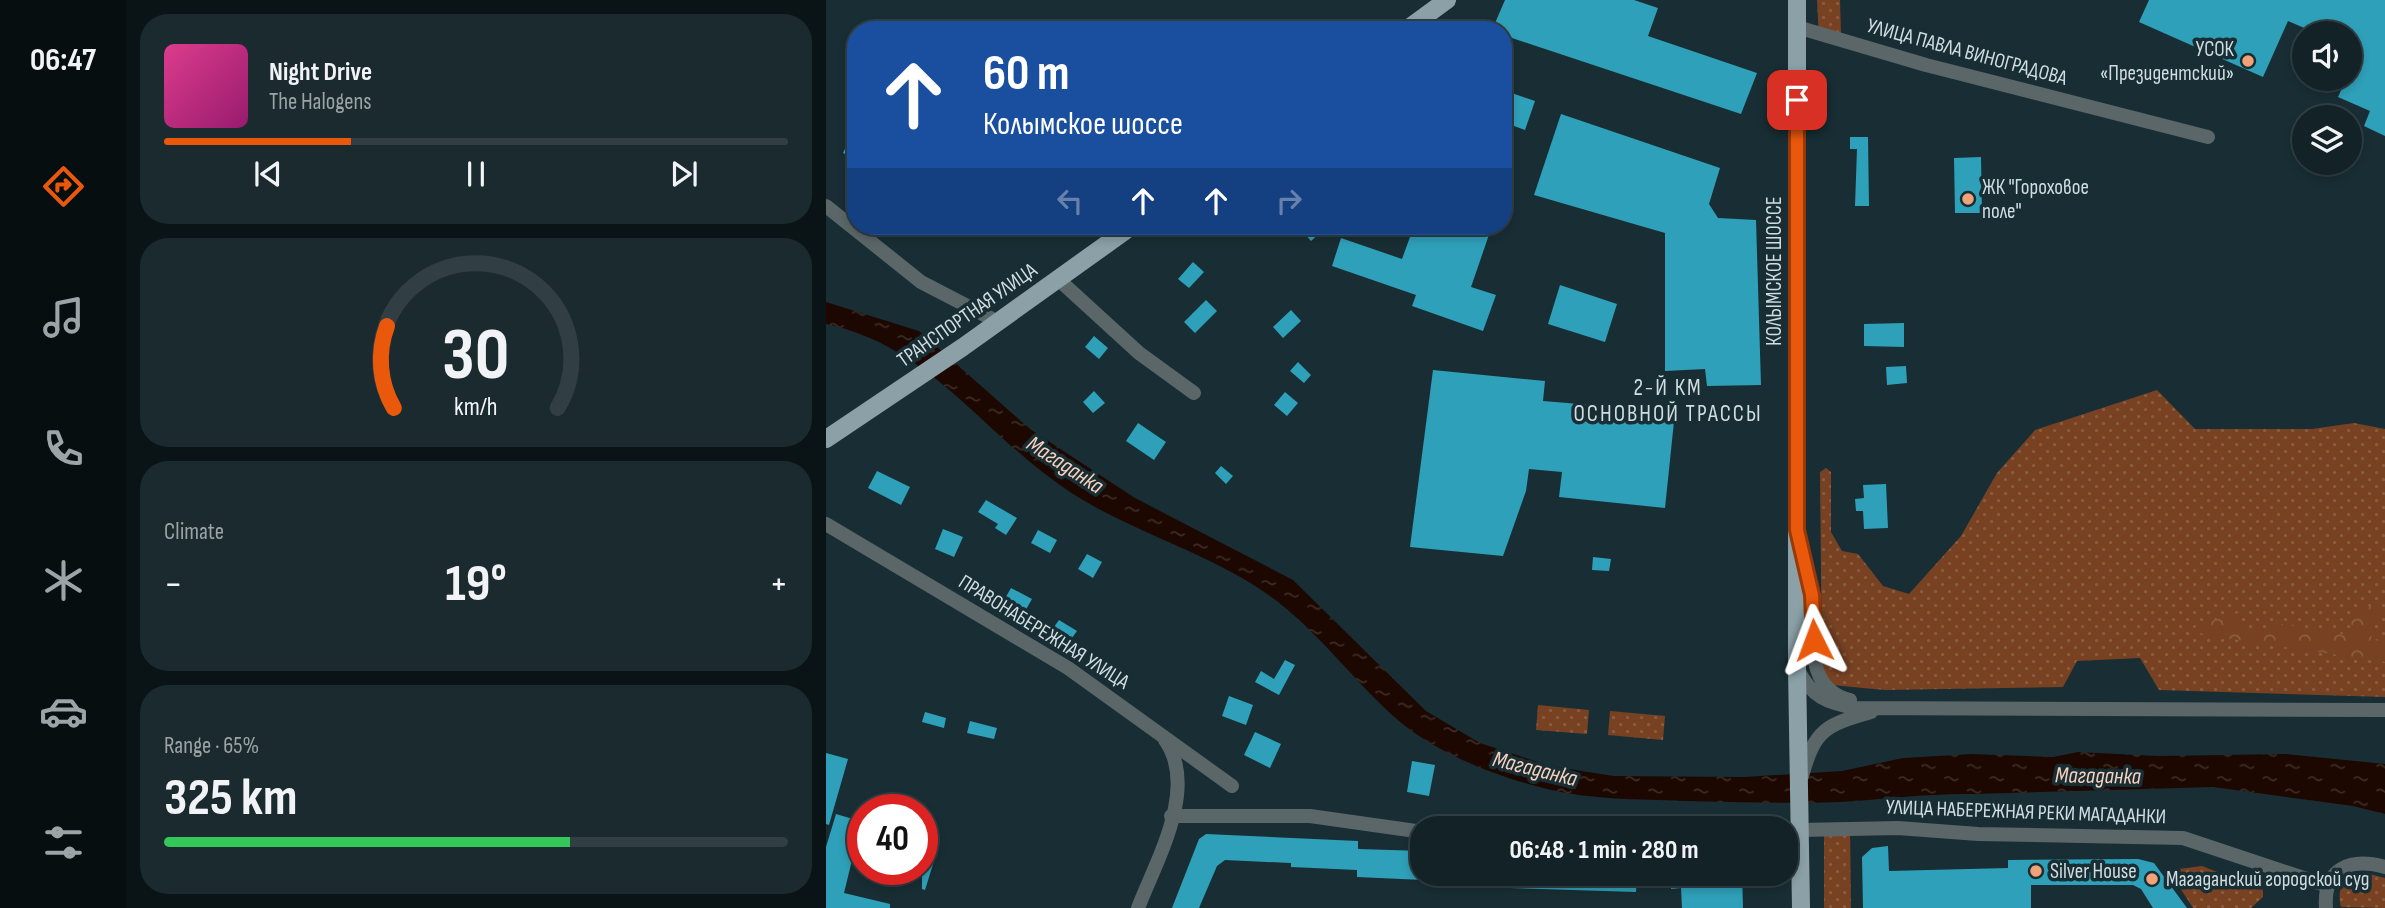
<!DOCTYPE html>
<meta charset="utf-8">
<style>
:root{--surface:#122227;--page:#1b2a2f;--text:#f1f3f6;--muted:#9ca4a7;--line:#313f44;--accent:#ea580c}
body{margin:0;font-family:"Sofia Sans Condensed",sans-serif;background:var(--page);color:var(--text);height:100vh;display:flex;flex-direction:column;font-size:26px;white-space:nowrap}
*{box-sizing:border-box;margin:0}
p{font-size:23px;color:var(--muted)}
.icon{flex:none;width:38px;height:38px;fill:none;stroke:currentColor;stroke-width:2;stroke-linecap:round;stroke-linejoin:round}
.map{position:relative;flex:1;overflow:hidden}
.drawer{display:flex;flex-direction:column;gap:14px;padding:14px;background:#0a1315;width:700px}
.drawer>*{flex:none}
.hud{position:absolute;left:21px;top:21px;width:665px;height:214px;border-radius:28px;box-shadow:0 4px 10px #0003,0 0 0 2px var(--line);background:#1a4fa0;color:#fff;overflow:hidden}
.tools{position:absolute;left:1466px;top:21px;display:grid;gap:14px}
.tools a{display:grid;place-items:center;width:70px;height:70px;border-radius:50%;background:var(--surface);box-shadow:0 4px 10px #0003,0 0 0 2px var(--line);font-size:35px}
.speed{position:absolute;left:21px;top:794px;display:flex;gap:14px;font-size:35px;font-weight:700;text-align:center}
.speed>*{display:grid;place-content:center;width:91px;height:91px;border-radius:50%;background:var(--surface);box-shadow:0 4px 10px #0003,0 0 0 2px var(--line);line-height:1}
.speed .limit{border:10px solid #d22;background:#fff;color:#111}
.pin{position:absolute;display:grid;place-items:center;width:60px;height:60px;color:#fff;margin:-30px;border-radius:14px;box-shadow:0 4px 10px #0006}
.me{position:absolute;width:77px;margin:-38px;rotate:357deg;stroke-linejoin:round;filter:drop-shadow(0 0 5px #0008)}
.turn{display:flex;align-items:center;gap:24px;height:147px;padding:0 21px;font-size:32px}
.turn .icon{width:91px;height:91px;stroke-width:2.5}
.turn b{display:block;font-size:49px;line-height:60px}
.lanes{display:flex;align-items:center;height:66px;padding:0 21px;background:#0003;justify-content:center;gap:35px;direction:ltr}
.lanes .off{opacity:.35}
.big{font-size:52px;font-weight:700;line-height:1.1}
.drawer .tile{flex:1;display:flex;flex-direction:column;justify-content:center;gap:10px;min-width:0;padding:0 24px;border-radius:28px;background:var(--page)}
.drawer .dial{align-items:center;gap:0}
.dial svg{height:182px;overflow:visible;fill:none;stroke:var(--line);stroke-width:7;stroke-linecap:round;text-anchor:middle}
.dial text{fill:var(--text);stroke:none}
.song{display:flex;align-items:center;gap:21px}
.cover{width:84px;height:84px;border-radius:10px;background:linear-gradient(135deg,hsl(330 70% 55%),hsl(320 70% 35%))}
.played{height:7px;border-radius:4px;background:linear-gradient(90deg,var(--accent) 30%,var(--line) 30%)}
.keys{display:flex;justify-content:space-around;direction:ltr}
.heat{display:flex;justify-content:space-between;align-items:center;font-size:38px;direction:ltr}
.charge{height:10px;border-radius:5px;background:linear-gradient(90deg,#34c759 65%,var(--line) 0)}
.trip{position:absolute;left:584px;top:816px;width:388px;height:70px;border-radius:28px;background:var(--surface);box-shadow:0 4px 10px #0003,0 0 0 2px var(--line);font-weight:700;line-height:70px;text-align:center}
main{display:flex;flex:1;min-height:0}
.dock{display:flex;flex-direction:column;width:126px;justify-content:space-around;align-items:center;background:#070e10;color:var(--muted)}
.dock .icon{width:49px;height:49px}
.dock .selected{color:var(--accent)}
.dock b{font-size:32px;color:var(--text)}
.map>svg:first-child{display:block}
.grass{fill:url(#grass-dots)}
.forest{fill:url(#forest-crowns)}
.water{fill:url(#water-ripples)}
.building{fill:#2fa0b9}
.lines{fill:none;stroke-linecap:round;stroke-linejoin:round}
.minor{stroke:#5b6669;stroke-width:14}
.major{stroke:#8ba1a7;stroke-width:18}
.route-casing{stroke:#983908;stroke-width:18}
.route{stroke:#ea580c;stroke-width:12}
.poi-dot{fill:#f0a378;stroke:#182e34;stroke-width:2.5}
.labels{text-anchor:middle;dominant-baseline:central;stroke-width:7;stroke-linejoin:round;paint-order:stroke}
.poi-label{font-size:21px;fill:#d0dde1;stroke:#182e34;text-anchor:start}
.street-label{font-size:21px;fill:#d0dde1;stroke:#182e34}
.neighbourhood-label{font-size:23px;letter-spacing:2px;fill:#d0dde1;stroke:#182e34}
.water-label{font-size:23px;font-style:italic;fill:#f9d1bc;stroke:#182e34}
</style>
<main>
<nav class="dock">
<b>06:47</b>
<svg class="icon selected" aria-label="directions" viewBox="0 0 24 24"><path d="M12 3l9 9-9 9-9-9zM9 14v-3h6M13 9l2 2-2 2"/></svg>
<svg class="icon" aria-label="music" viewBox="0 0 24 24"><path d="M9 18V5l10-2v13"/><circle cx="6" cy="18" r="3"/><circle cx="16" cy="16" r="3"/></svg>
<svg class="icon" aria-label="phone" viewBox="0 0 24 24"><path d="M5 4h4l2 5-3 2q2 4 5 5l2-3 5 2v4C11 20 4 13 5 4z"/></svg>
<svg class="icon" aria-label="climate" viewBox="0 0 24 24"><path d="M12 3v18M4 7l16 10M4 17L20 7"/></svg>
<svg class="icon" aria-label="car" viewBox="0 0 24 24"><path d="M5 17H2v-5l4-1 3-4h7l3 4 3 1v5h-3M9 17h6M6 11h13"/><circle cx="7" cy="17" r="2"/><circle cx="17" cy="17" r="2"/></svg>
<svg class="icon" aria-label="filters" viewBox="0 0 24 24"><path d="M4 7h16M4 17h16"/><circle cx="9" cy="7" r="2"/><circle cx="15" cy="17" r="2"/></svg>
</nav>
<section class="drawer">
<div class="tile">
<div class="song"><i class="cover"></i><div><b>Night Drive</b><p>The Halogens</p></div></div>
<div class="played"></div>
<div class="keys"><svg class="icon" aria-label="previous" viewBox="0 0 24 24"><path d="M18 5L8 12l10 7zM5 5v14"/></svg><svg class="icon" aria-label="pause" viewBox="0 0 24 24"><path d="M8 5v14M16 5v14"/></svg><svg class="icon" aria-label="next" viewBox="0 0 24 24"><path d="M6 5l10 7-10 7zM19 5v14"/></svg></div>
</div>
<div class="tile dial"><svg viewBox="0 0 100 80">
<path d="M14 69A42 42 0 1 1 86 69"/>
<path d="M14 69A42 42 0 0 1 11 33" stroke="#ea580c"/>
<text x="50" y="56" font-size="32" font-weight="700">30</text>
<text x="50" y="72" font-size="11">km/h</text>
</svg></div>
<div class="tile"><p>Climate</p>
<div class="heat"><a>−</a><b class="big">19°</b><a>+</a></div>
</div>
<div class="tile"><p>Range · 65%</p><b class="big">325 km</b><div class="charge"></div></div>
</section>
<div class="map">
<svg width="1559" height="908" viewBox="0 0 1559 908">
<defs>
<pattern id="grass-dots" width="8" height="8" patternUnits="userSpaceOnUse" patternTransform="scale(1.75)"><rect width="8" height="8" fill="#784222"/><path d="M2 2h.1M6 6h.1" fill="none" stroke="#8a5d42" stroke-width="1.8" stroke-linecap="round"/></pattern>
<pattern id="forest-crowns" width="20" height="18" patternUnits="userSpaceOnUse" patternTransform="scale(1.75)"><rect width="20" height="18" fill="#784222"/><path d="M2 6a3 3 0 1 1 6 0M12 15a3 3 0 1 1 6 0" fill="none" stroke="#8a5d42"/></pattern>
<pattern id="water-ripples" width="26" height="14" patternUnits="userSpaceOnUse" patternTransform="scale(1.75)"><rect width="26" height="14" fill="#1c0801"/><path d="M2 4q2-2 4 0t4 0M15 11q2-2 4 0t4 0" fill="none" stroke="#3c2c26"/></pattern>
</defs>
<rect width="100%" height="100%" fill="#182e34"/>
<!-- grass -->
<path class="grass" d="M991,0H1014L1015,34L1011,41L1000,43L993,39Z
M1331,390L1369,429H1486L1528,423L1559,429V697L1333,690L1314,658L1251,661L1237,687L1059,690L1006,685L996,673L994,472L1000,468L1005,472V532L1016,551L1032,554L1057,586L1083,594L1135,536L1171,473L1209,430Z
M712,705L763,710L761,734L710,730Z
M784,711L839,716L837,740L782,735Z
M1024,829L1025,908H998V830Z
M1376,866L1437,890V897L1425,908H1367L1345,874L1353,869Z
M1536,872L1559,878V908L1515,907C1510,889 1518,876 1536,872Z"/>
<!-- forest -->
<path class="forest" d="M1541,605L1553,612L1545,637L1559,645V662L1385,636L1373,633L1369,627C1372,625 1410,613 1414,613L1417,626L1432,632L1456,624L1516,634L1526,631L1523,618L1528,608Z"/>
<!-- water -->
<path class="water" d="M0,302L93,331L204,429L309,498L467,580L600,711L654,743L724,766L788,776L918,777L1016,771L1077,758L1146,754L1227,757L1252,752L1332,756L1459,754L1559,764V814L1527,806L1387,787L1150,794C1104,793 1060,799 1014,802C962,804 909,802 857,801C812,799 765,800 721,789C671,777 612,754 573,721C530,684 497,637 452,602C390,554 310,535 244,492C158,436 107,347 0,324Z"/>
<!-- building -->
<path class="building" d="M679,0H808L832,8L822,36L931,73L915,114L677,35V30H666Z
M1323,0H1559V136L1538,126L1544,111L1512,97L1520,79H1524V70L1532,52L1524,48V33H1490L1462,21L1437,77L1313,22Z
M677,90L709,101L699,130L677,122Z
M735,114L894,168L883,204L892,218L930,220L935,385L881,386L879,369L839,371V233L708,195Z
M30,125V159L17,153Z
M1024,137H1042L1043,206H1029L1031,149H1024Z
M1155,157L1156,213H1129L1128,158Z
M472,226H502L485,241Z
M588,226H666L645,287L670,295L657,331L586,306L590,295L506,266L515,238L576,259Z
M367,262L378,272L363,288L352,279Z
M734,285L791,304L779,342L722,324Z
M380,300L391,311L369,333L358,322Z
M465,310L475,321L457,338L447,327Z
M1078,323V347L1038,346V324Z
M268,336L282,348L273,359L259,347Z
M472,362L485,375L478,383L464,371Z
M1080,366L1081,383L1061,385L1060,367Z
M607,370L719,381L717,401L849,412L839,508L733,497L736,472L703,469L700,491L677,556L584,547Z
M268,391L279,403L267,413L257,402Z
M459,392L472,403L461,416L448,405Z
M312,423L340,442L328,460L300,441Z
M395,466L407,476L400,484L389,473Z
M51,471L84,487L75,505L42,488Z
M1060,484L1062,528L1038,529L1037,511H1030L1029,499L1038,498L1037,485Z
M160,500L191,518L180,535L169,528L172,524L152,512Z
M117,529L137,537L128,557L109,549Z
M212,530L231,540L224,553L205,543Z
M261,554L276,562L267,578L252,569Z
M767,557L785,559L783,571L766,570Z
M185,588L206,599L198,613L177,602Z
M233,620L251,631L243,642L225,631Z
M459,660L469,665L453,695L429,682L435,671L448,679Z
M403,696L427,705L420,725L396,716Z
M99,712L120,718L118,728L96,722Z
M144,721L171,728L168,739L141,733Z
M429,732L455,744L444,768L418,755Z
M0,753L22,759L3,825L0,824Z
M586,761L609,765L603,796L581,792Z
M10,814L37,822V859L27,856L18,893L64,904V908H0V847Z
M380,834L532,841V849L597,851V880L531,877V870L465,867V863L399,860L391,866L373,908H346L373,839Z
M96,840L113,845L99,890L96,889Z
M1062,846L1063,871L1182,868V860L1312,859L1328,863L1361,908H1327L1315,889L1307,885H1205V908H1037L1036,857L1046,848Z
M616,873H811L810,892L616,886Z
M846,873H916L917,908H856L855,888L845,889Z"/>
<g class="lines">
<!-- minor -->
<path class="minor" d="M971,27L1100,65L1382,137
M0,206L95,282L172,322
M232,279L313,353L368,393
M0,524L242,668L406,786
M976,550C979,566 985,582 986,598C989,635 977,689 1024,700
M972,670C986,697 1001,703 1030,708L1559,710
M976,776C989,729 1000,725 1045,712
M345,816H484L597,832
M974,830L1072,828L1152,834L1357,838L1502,886
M312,908C330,861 373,788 339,740
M1500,908C1497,868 1525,857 1559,867"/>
<!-- major -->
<path class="major" d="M971,0V668L975,908
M580,30L621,0
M0,439L137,347L306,226"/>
</g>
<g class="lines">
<!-- route casing -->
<g class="route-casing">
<path id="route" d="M971,100V530L986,595L988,640"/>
</g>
<!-- route -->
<use href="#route" class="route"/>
</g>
<!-- markers -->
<g class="poi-dot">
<circle cx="1422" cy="61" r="7"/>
<circle cx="1142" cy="199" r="7"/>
<circle cx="1210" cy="871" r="7"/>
<circle cx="1326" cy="879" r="7"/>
</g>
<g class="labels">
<!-- poi labels -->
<g class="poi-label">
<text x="1408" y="49" text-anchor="end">УСОК<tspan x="1408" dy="24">«Президентский»</tspan></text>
<text x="1156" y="187">ЖК "Гороховое<tspan x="1156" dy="24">поле"</tspan></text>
<text x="1224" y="871">Silver House</text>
<text x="1340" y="879">Магаданский городской суд</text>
</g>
<!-- street labels -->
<g class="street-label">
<text transform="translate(1141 52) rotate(15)">УЛИЦА ПАВЛА ВИНОГРАДОВА</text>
<text transform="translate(948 271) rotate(-90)">КОЛЫМСКОЕ ШОССЕ</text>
<text transform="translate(141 315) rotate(-35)">ТРАНСПОРТНАЯ УЛИЦА</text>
<text transform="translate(218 632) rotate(32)">ПРАВОНАБЕРЕЖНАЯ УЛИЦА</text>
<text transform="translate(1200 812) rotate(2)">УЛИЦА НАБЕРЕЖНАЯ РЕКИ МАГАДАНКИ</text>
</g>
<!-- neighbourhood labels -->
<g class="neighbourhood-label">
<text x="842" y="388">2-Й КМ<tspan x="842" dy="26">ОСНОВНОЙ ТРАССЫ</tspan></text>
</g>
<!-- water labels -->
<g class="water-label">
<text transform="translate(239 465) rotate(33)">Магаданка</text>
<text transform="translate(709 769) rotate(14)">Магаданка</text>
<text transform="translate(1272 776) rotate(1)">Магаданка</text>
</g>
</g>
</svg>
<div class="tools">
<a><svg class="icon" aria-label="sound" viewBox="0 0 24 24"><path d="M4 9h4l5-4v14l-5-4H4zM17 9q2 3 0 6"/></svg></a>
<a><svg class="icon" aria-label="layers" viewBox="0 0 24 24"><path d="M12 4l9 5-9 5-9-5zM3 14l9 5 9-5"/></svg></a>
</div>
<div class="speed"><div class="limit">40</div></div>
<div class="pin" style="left:971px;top:100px;background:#d93025"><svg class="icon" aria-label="arrive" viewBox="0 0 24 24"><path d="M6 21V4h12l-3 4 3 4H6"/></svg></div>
<svg class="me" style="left:988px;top:640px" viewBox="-20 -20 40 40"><path d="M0-17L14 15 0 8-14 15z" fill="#ea580c" stroke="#fff" stroke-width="4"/></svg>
<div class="trip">06:48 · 1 min · 280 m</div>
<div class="hud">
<div class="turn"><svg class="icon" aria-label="ahead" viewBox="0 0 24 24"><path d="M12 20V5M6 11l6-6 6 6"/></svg><div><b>60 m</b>Колымское шоссе</div></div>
<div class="lanes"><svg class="icon off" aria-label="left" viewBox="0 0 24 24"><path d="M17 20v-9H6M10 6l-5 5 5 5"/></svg><svg class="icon" aria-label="ahead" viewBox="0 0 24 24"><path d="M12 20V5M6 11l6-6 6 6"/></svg><svg class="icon" aria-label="ahead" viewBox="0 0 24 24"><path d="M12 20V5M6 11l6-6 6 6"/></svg><svg class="icon off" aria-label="right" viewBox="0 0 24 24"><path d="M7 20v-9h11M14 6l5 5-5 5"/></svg></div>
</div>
</div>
</main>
